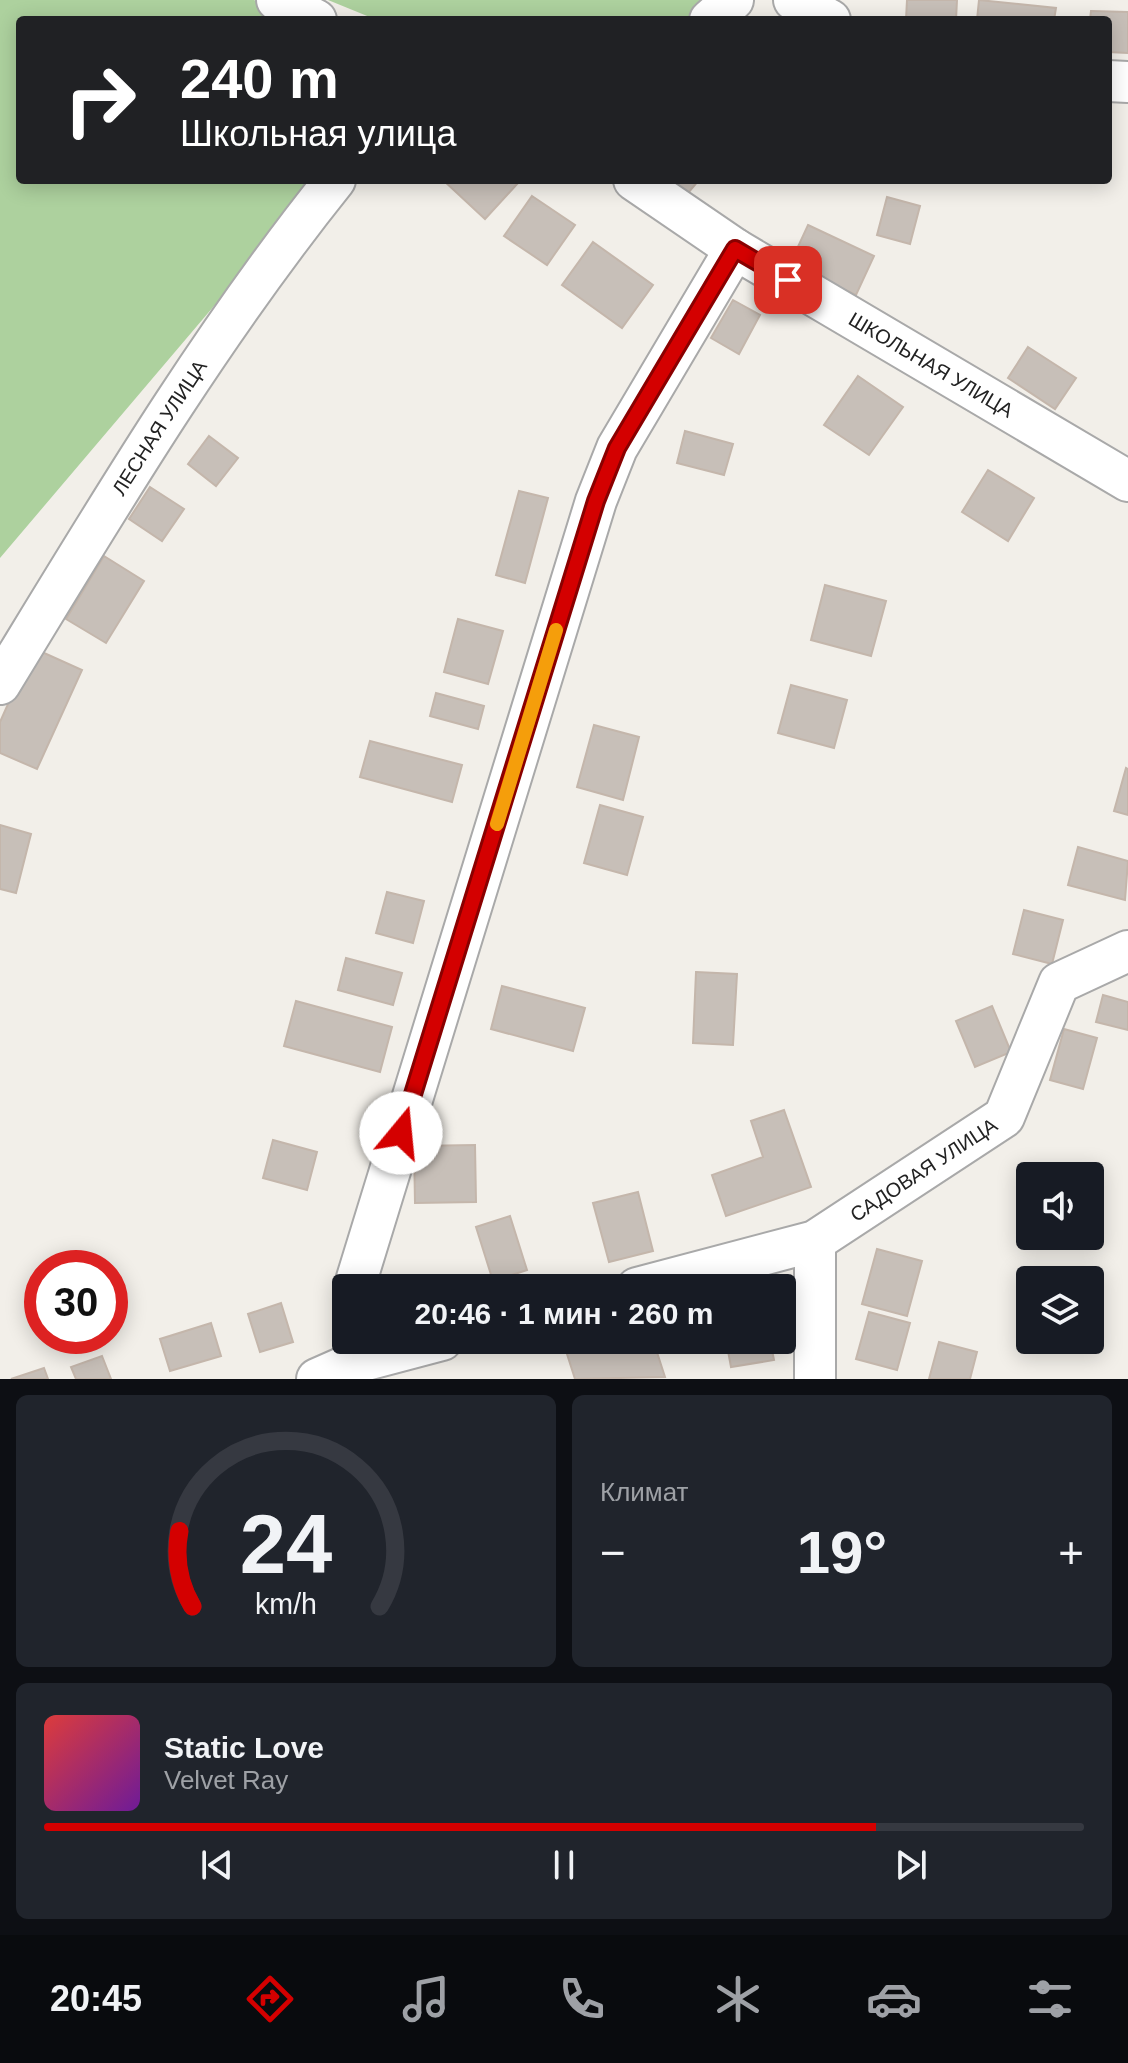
<!DOCTYPE html>
<html lang="ru">
<meta charset="utf-8">
<style>
:root{--surface:#171b24;--page:#20242c;--text:#f1f3f6;--muted:#9ea1a6;--line:#363941;--accent:#d40000}
body{margin:0;font-family:Helvetica,sans-serif;background:var(--page);color:var(--text);height:100vh;display:flex;flex-direction:column;font-size:30px;white-space:nowrap}
*{box-sizing:border-box;margin:0}
p{font-size:26px;color:var(--muted)}
.icon{flex:none;width:44px;height:44px;fill:none;stroke:currentColor;stroke-width:2;stroke-linecap:round;stroke-linejoin:round}
.map{position:relative;height:1379px;overflow:hidden}
.drawer{display:flex;flex-direction:column;gap:16px;padding:16px;background:#0d0f14;flex:1}
.drawer>*{flex:none}
.hud{position:absolute;left:16px;top:16px;width:1096px;height:168px;border-radius:8px;box-shadow:0 4px 20px #0003;background:#202124;color:#fff;overflow:hidden}
.buttons{position:absolute;left:1016px;top:1162px;display:grid;gap:16px}
.buttons a{display:grid;place-items:center;width:88px;height:88px;border-radius:8px;background:var(--surface);box-shadow:0 4px 20px #0003;font-size:40px}
.speed{position:absolute;left:24px;top:1250px;display:flex;gap:16px;font-size:40px;font-weight:700;text-align:center}
.speed>*{display:grid;place-content:center;width:104px;height:104px;border-radius:50%;background:var(--surface);box-shadow:0 4px 20px #0003;line-height:1}
.speed .limit{border:12px solid #d22;background:#fff;color:#111}
.pin{position:absolute;display:grid;place-items:center;width:68px;height:68px;color:#fff;margin:-34px;border-radius:16px;box-shadow:0 4px 12px #0006}
.me{position:absolute;width:88px;margin:-44px;rotate:17deg;stroke-linejoin:round;filter:drop-shadow(0 0 6px #0008)}
.turn{display:flex;align-items:center;gap:28px;height:168px;padding:0 32px;font-size:36px}
.turn .icon{width:104px;height:104px;stroke-width:2.5}
.turn b{display:block;font-size:56px;line-height:68px}
.big{font-size:60px;font-weight:700;line-height:1.1}
.drawer .card{flex:1;display:flex;flex-direction:column;justify-content:center;gap:12px;min-width:0;padding:0 28px;border-radius:12px;background:var(--page)}
.drawer .dial{align-items:center;gap:0}
.dial svg{height:208px;overflow:visible;fill:none;stroke:var(--line);stroke-width:7;stroke-linecap:round;text-anchor:middle}
.dial text{fill:var(--text);stroke:none}
.song{display:flex;align-items:center;gap:24px}
.cover{width:96px;height:96px;border-radius:12px;background:linear-gradient(135deg,hsl(0 70% 55%),hsl(280 70% 35%))}
.played{height:8px;border-radius:4px;background:linear-gradient(90deg,var(--accent) 80%,var(--line) 80%)}
.keys{display:flex;justify-content:space-around;direction:ltr}
.heat{display:flex;justify-content:space-between;align-items:center;font-size:44px;direction:ltr}
.drawer .tiles{flex:1;display:grid;gap:16px;grid-template-columns:1fr 1fr}
.card:last-child{grid-column:span 2}
.trip{position:absolute;left:332px;top:1274px;width:464px;height:80px;border-radius:8px;background:var(--surface);box-shadow:0 4px 20px #0003;font-weight:700;line-height:80px;text-align:center}
.menu{display:flex;height:128px;justify-content:space-around;align-items:center;background:#090b0e;color:var(--muted)}
.menu .icon{width:56px;height:56px}
.menu .active{color:var(--accent)}
.menu b{font-size:36px;color:var(--text)}
.map>svg:first-child{display:block}
.forest{fill:#add19e}
.building{fill:#c7bfb8;stroke:#c4b6ab;stroke-width:2}
.lines{fill:none;stroke-linecap:round;stroke-linejoin:round}
.minor-casing{stroke:#a9a9a9;stroke-width:44}
.minor{stroke:#fff;stroke-width:40}
.route-casing{stroke:#8a0000;stroke-width:20}
.route{stroke:#d40000;stroke-width:14}
.slow{stroke:#f59e0b;stroke-width:14}
.labels{text-anchor:middle;dominant-baseline:central;stroke-width:6;stroke-linejoin:round;paint-order:stroke}
.street-label{font-size:20px;fill:#222;stroke:#fff}
</style>
<div class="map">
<svg width="1128" height="1379" viewBox="0 0 1128 1379">
<rect width="100%" height="100%" fill="#f2efe9"/>
<!-- forest -->
<path class="forest" d="M0,0H254L291,20H20V180H321L0,558Z
M328,0H712L683,20H377Z"/>
<!-- building -->
<path class="building" d="M907,0H957L956,20H906Z
M979,0L1056,8L1054,20H977Z
M1091,11L1128,12V53L1108,52V20H1090Z
M443,180H515L518,183L485,219Z
M656,180H699L678,205Z
M532,196L575,225L547,265L504,236Z
M887,197L920,206L910,244L877,235Z
M808,225L874,256L856,295L790,264Z
M593,242L653,285L622,328L562,285Z
M733,300L760,315L739,354L711,338Z
M1028,347L1076,378L1055,409L1008,378Z
M858,376L903,407L869,455L824,425Z
M685,431L733,444L724,475L677,463Z
M209,436L238,458L216,486L188,464Z
M988,470L1034,498L1008,541L962,512Z
M150,487L184,509L162,541L129,519Z
M519,491L548,498L525,583L496,575Z
M104,556L144,581L106,643L66,619Z
M825,585L886,601L871,656L811,640Z
M458,619L503,631L488,684L444,672Z
M33,648L82,670L37,769L0,753V722Z
M791,685L847,700L834,748L778,733Z
M436,693L484,706L478,729L430,716Z
M594,725L639,737L623,800L577,787Z
M370,741L462,765L452,802L360,777Z
M1126,768L1128,769V815L1114,811Z
M600,805L643,817L627,875L584,863Z
M0,825L31,834L16,893L0,889Z
M1078,847L1128,861L1125,900L1068,885Z
M387,892L424,901L413,943L376,933Z
M1024,910L1063,920L1052,964L1013,954Z
M346,958L402,973L393,1005L338,990Z
M696,972L737,974L733,1045L693,1043Z
M502,986L585,1008L573,1051L491,1029Z
M1103,995L1128,1002V1030L1096,1022Z
M296,1001L392,1027L380,1072L284,1046Z
M992,1006L1011,1052L975,1067L956,1021Z
M1064,1029L1097,1038L1083,1089L1050,1080Z
M784,1110L811,1187L726,1216L712,1175L763,1157L751,1121Z
M273,1140L317,1152L307,1190L263,1178Z
M475,1145L476,1202L415,1203L414,1146Z
M638,1192L653,1251L609,1262L593,1203Z
M510,1216L527,1270L493,1281L476,1227Z
M877,1249L922,1261L907,1316L862,1304Z
M281,1303L293,1342L260,1352L248,1314Z
M869,1312L910,1323L897,1370L856,1359Z
M211,1323L221,1356L170,1371L160,1339Z
M598,1340H653L665,1377L575,1379L566,1351Z
M726,1340H770L774,1360L731,1367Z
M939,1342L977,1352L970,1379H929Z
M102,1356L111,1379H76L71,1367Z
M44,1368L48,1379H11Z"/>
<g class="lines">
<!-- minor casing -->
<g class="minor-casing">
<g id="minor">
<path d="M277,0L316,20"/>
<path d="M794,0L830,20"/>
<path d="M710,20L733,0"/>
<path d="M1108,81L1128,82"/>
<path id="s1" d="M634,180L735,249L1128,481"/>
<path id="s2" d="M0,684C105,512 208,338 335,180"/>
<path d="M815,1241V1379"/>
<path d="M354,1288L596,501L617,448L735,249"/>
<path id="s3" d="M637,1288L815,1241L1004,1117L1059,983L1128,951"/>
<path d="M317,1379L351,1364L442,1340"/>
</g>
</g>
<!-- minor -->
<use href="#minor" class="minor"/>
</g>
<g class="lines">
<!-- route casing -->
<g class="route-casing">
<path id="route" d="M401,1133L596,501L617,448L735,249L788,280"/>
</g>
<!-- route -->
<use href="#route" class="route"/>
<!-- slow -->
<path class="slow" d="M497,824L556,630"/>
</g>
<g class="labels">
<!-- street labels -->
<g class="street-label">
<text stroke="none"><textPath href="#s1" startOffset="350">ШКОЛЬНАЯ УЛИЦА</textPath></text>
<text stroke="none"><textPath href="#s2" startOffset="302">ЛЕСНАЯ УЛИЦА</textPath></text>
<text stroke="none"><textPath href="#s3" startOffset="314">САДОВАЯ УЛИЦА</textPath></text>
</g>
</g>
</svg>
<div class="buttons">
<a><svg class="icon" aria-label="sound" viewBox="0 0 24 24"><path d="M4 9h4l5-4v14l-5-4H4zM17 9q2 3 0 6"/></svg></a>
<a><svg class="icon" aria-label="layers" viewBox="0 0 24 24"><path d="M12 4l9 5-9 5-9-5zM3 14l9 5 9-5"/></svg></a>
</div>
<div class="speed"><div class="limit">30</div></div>
<div class="pin" style="left:788px;top:280px;background:#d93025"><svg class="icon" aria-label="arrive" viewBox="0 0 24 24"><path d="M6 21V4h12l-3 4 3 4H6"/></svg></div>
<svg class="me" style="left:401px;top:1133px" viewBox="-20 -20 40 40"><circle r="19" fill="#fff"/><path d="M0-13L10 11 0 6-10 11z" fill="#d40000"/></svg>
<div class="trip">20:46 · 1 мин · 260 m</div>
<div class="hud">
<div class="turn"><svg class="icon" aria-label="right" viewBox="0 0 24 24"><path d="M7 20v-9h11M14 6l5 5-5 5"/></svg><div><b>240 m</b>Школьная улица</div></div>
</div>
</div>
<section class="drawer">
<div class="tiles">
<div class="card dial"><svg viewBox="0 0 100 80">
<path d="M14 69A42 42 0 1 1 86 69"/>
<path d="M14 69A42 42 0 0 1 9 40" stroke="#d40000"/>
<text x="50" y="56" font-size="32" font-weight="700">24</text>
<text x="50" y="72" font-size="11">km/h</text>
</svg></div>
<div class="card"><p>Климат</p>
<div class="heat"><a>−</a><b class="big">19°</b><a>+</a></div>
</div>
<div class="card">
<div class="song"><i class="cover"></i><div><b>Static Love</b><p>Velvet Ray</p></div></div>
<div class="played"></div>
<div class="keys"><svg class="icon" aria-label="previous" viewBox="0 0 24 24"><path d="M18 5L8 12l10 7zM5 5v14"/></svg><svg class="icon" aria-label="pause" viewBox="0 0 24 24"><path d="M8 5v14M16 5v14"/></svg><svg class="icon" aria-label="next" viewBox="0 0 24 24"><path d="M6 5l10 7-10 7zM19 5v14"/></svg></div>
</div>
</div>
</section>
<nav class="menu">
<b>20:45</b>
<svg class="icon active" aria-label="directions" viewBox="0 0 24 24"><path d="M12 3l9 9-9 9-9-9zM9 14v-3h6M13 9l2 2-2 2"/></svg>
<svg class="icon" aria-label="music" viewBox="0 0 24 24"><path d="M9 18V5l10-2v13"/><circle cx="6" cy="18" r="3"/><circle cx="16" cy="16" r="3"/></svg>
<svg class="icon" aria-label="phone" viewBox="0 0 24 24"><path d="M5 4h4l2 5-3 2q2 4 5 5l2-3 5 2v4C11 20 4 13 5 4z"/></svg>
<svg class="icon" aria-label="climate" viewBox="0 0 24 24"><path d="M12 3v18M4 7l16 10M4 17L20 7"/></svg>
<svg class="icon" aria-label="car" viewBox="0 0 24 24"><path d="M5 17H2v-5l4-1 3-4h7l3 4 3 1v5h-3M9 17h6M6 11h13"/><circle cx="7" cy="17" r="2"/><circle cx="17" cy="17" r="2"/></svg>
<svg class="icon" aria-label="filters" viewBox="0 0 24 24"><path d="M4 7h16M4 17h16"/><circle cx="9" cy="7" r="2"/><circle cx="15" cy="17" r="2"/></svg>
</nav>
